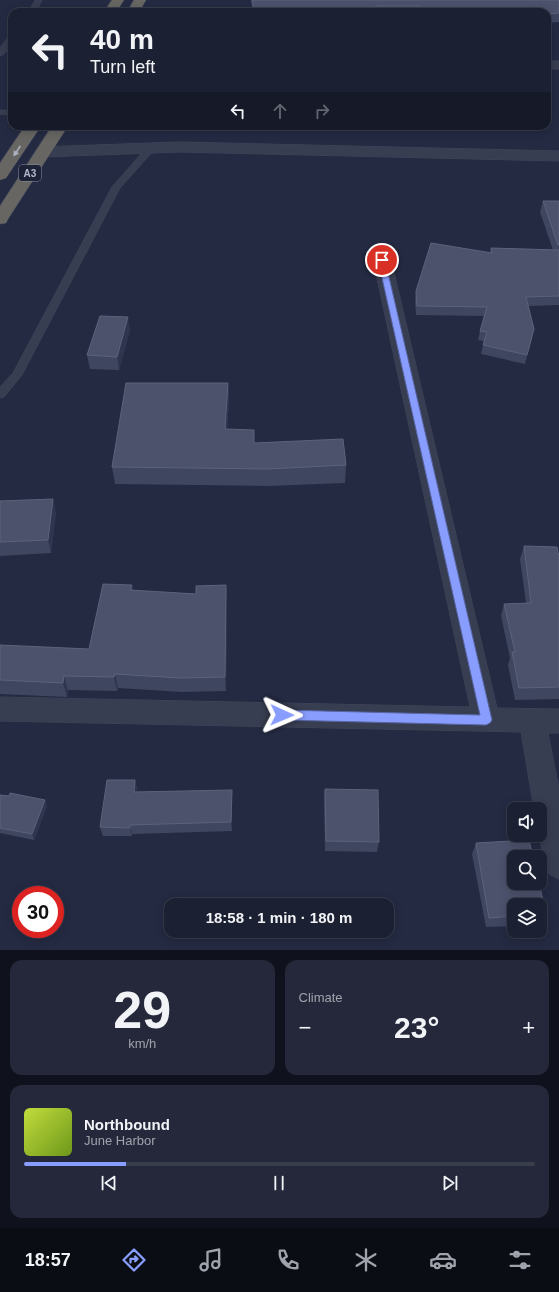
<!DOCTYPE html>
<meta charset="utf-8">
<style>
:root{--surface:#1b2032;--page:#24283a;--text:#f1f3f6;--muted:#a0a3ac;--line:#393e4d;--accent:#889dfe}
body{margin:0;font-family:Arial,sans-serif;background:var(--page);color:var(--text);height:100vh;display:flex;flex-direction:column;font-size:15px;white-space:nowrap}
*{box-sizing:border-box;margin:0}
p{font-size:13px;color:var(--muted)}
.icon{flex:none;width:22px;height:22px;fill:none;stroke:currentColor;stroke-width:2;stroke-linecap:round;stroke-linejoin:round}
.map{position:relative;height:950px;overflow:hidden}
.details{display:flex;flex-direction:column;gap:10px;padding:10px;background:#0f121c;flex:1}
.details>*{flex:none}
.hud{position:absolute;left:8px;top:8px;width:543px;height:122px;border-radius:12px;box-shadow:0 2px 10px #0003,0 0 0 1px var(--line);background:#1b2032;color:var(--text);overflow:hidden}
.controls{position:absolute;left:507px;top:802px;display:grid;gap:8px}
.controls a{display:grid;place-items:center;width:40px;height:40px;border-radius:8px;background:var(--surface);box-shadow:0 2px 10px #0003,0 0 0 1px var(--line);font-size:20px}
.speed{position:absolute;left:12px;top:886px;display:flex;gap:8px;font-size:20px;font-weight:700;text-align:center}
.speed>*{display:grid;place-content:center;width:52px;height:52px;border-radius:50%;background:var(--surface);box-shadow:0 2px 10px #0003,0 0 0 1px var(--line);line-height:1}
.speed .limit{border:6px solid #d22;background:#fff;color:#111}
.pin{position:absolute;display:grid;place-items:center;width:34px;height:34px;color:#fff;margin:-17px;border:2px solid #fff;border-radius:50%;box-shadow:0 1px 4px #0007}
.me{position:absolute;width:44px;margin:-22px;rotate:91deg;stroke-linejoin:round;filter:drop-shadow(0 0 3px #0008)}
.turn{display:flex;align-items:center;gap:14px;height:84px;padding:0 16px;font-size:18px}
.turn .icon{width:52px;height:52px;stroke-width:2.5}
.turn b{display:block;font-size:28px;line-height:34px}
.lanes{display:flex;align-items:center;height:38px;padding:0 16px;background:#0003;justify-content:center;gap:20px;direction:ltr}
.lanes .off{opacity:.35}
.big{font-size:30px;font-weight:800;line-height:1.1}
.details .tile{flex:1;display:flex;flex-direction:column;justify-content:center;gap:6px;min-width:0;padding:0 14px;border-radius:12px;background:var(--page)}
.details .dial{align-items:center;gap:0}
.dial b{font-size:52px;line-height:1}
.song{display:flex;align-items:center;gap:12px}
.cover{width:48px;height:48px;border-radius:6px;background:linear-gradient(135deg,hsl(70 70% 55%),hsl(80 70% 35%))}
.played{height:4px;border-radius:2px;background:linear-gradient(90deg,var(--accent) 20%,var(--line) 20%)}
.keys{display:flex;justify-content:space-around;direction:ltr}
.heat{display:flex;justify-content:space-between;align-items:center;font-size:22px;direction:ltr}
.details .tiles{flex:1;display:grid;gap:10px;grid-template-columns:1fr 1fr}
.tile:last-child{grid-column:span 2}
.trip{position:absolute;left:164px;top:898px;width:230px;height:40px;border-radius:12px;background:var(--surface);box-shadow:0 2px 10px #0003,0 0 0 1px var(--line);font-weight:800;line-height:40px;text-align:center}
.tabs{display:flex;height:64px;justify-content:space-around;align-items:center;background:#0b0d14;color:var(--muted)}
.tabs .icon{width:28px;height:28px}
.tabs .selected{color:var(--accent)}
.tabs b{font-size:18px;color:var(--text)}
.map>svg:first-child{display:block}
.lines{fill:none;stroke-linecap:round;stroke-linejoin:round}
.service-casing{stroke:#42465b;stroke-width:1}
.minor-casing{stroke:#42465b;stroke-width:1}
.trunk-casing{stroke:#404559;stroke-width:1}
.service{fill:#383e51;fill-rule:evenodd}
.minor{fill:#383e51;fill-rule:evenodd}
.trunk{fill:#676663;fill-rule:evenodd}
.wall{fill:#3f4660}
.shaded-wall{fill:#2f354f}
.building{fill:#4c526c;stroke:#5c627b}
.oneway{fill:#adb1c2}
.route{fill:#889dfe;stroke:#5866a5}
.labels{text-anchor:middle;dominant-baseline:central;stroke-width:4;stroke-linejoin:round;paint-order:stroke}
.shield{fill:#1d2237;stroke:#878c9f;stroke-width:1}
.shield-label{font-size:10px;font-weight:bold;fill:#b5b9cc}
</style>
<div class="map">
<svg width="559" height="950" viewBox="0 0 559 950">
<rect width="100%" height="100%" fill="#242a42"/>
<g class="lines">
<!-- service casing -->
<g class="service-casing">
<path id="service" d="M36,0H42L36,12H28Z
M9,36H12C12,44 8,53 0,56V49Z
M0,110L12,111V115L0,114Z
M151,145L155,148L154,150L120,188L22,375L4,397L0,398V387L13,373L112,187L148,146Z"/>
</g>
<!-- minor casing -->
<g class="minor-casing">
<path id="minor" d="M547,61H559V69H547Z
M180,142L559,151V161L180,152L43,157L37,155L35,152L37,149L43,147Z
M382,255L388,256L391,260L497,708L559,709V733H548L559,789V879L549,874C539,852 540,832 540,809H534L521,732L0,721V697L470,707L373,260L376,256Z"/>
</g>
<!-- trunk casing -->
<g class="trunk-casing">
<path id="trunk" d="M112,0H124L116,12H104Z
M134,0H146L139,12H127Z
M25,126H41L6,178L0,180V163Z
M52,126H68L8,219L6,223L0,224V206Z"/>
</g>
<!-- service -->
<use href="#service" class="service"/>
<!-- minor -->
<use href="#minor" class="minor"/>
<!-- trunk -->
<use href="#trunk" class="trunk"/>
</g>
<!-- wall -->
<path class="wall" d="M251,0H559V22L547,23V12H253Z
M543,201H559V305L528,306L532,338L525,364L481,354L484,341L478,340L480,331L484,316L416,315L415,300L416,291L490,253L491,248L553,250L540,212Z
M130,330L119,370L90,369L87,355Z
M228,383L229,400L227,429L255,443L346,465L345,483L268,486L115,484L112,467Z
M0,501L56,512L51,553L0,556Z
M524,546L559,557V699L515,700L508,665L510,658L501,616L504,604L526,603L520,559Z
M132,585L133,591L196,594L226,585L227,600L226,691L182,692L118,688L117,691L68,690L67,697L0,694V645L89,649Z
M135,780L137,789V792L232,790V831L132,834V836H103L100,827Z
M325,789L379,842L377,852L325,851L324,800Z
M0,795L47,806L34,840L0,833Z
M529,840L533,857H514V883H539L546,914L541,924H540V905H514V926L486,927L472,854L476,843Z"/>
<!-- shaded-wall -->
<path class="shaded-wall" d="M128,317L130,330L119,370L117,357Z
M534,329L532,338L525,364L527,355Z
M228,383L229,400L226,446L225,429Z
M53,499L56,512L51,553L48,540Z
M226,585L227,600L226,691L225,677Z
M115,674L118,688L117,691L114,677Z
M64,676L68,690L67,697L63,683Z
M135,780L137,789L136,802L134,792Z
M232,790V831L231,822Z
M45,800L47,806L34,840L32,834Z
M130,825L132,834V836L130,828Z"/>
<!-- building -->
<path class="building" d="M252,0H559V13L547,14V12H423L420,6H376V12H288L283,9L282,12H254Z
M543,201H559V245H558Z
M431,243L492,253L491,248L559,250V296L526,297L534,329L527,355L483,345L487,332L480,331L487,307L417,306L416,291Z
M100,316L128,317L117,357L87,355Z
M126,383H228L225,429L254,430V443L343,439L346,465L268,469L112,467Z
M53,499L48,540L0,542V501Z
M524,546L557,547L559,557V687L519,688L512,652H515L504,604L531,603Z
M103,584L132,585L130,590L196,594V586L226,585L225,677L180,678L115,674L114,677L64,676L63,683L0,680V645L89,649Z
M107,780H135L134,792L232,790L231,822L130,825V828L100,827Z
M325,789L378,790L379,842L326,841Z
M10,793L45,800L32,834L0,828V795L9,796Z
M529,840L533,857H514V883H539L546,914L540,915V905H514V916L489,918L476,843Z"/>
<!-- one-way arrows -->
<defs><path id="oneway-solid" d="M-6-.8H1V-3.2L6.5 0L1 3.2V.8H-6Z"/></defs>
<use class="oneway" href="#oneway-solid" transform="translate(17 151) rotate(124)"/>
<!-- route -->
<path class="route" d="M379,258H384L385,260L492,720L490,723L486,725L282,720L278,719L277,715L278,712L282,710L480,715L378,260Z"/>
<g class="labels">
<!-- shield labels -->
<rect class="shield" x="19" y="165" width="22" height="16" rx="3"/>
<g class="shield-label">
<text x="30" y="173">A3</text>
</g>
</g>
</svg>
<div class="controls">
<a><svg class="icon" aria-label="sound" viewBox="0 0 24 24"><path d="M4 9h4l5-4v14l-5-4H4zM17 9q2 3 0 6"/></svg></a>
<a><svg class="icon" aria-label="search" viewBox="0 0 24 24"><circle cx="10" cy="10" r="6"/><path d="M15 15l6 6"/></svg></a>
<a><svg class="icon" aria-label="layers" viewBox="0 0 24 24"><path d="M12 4l9 5-9 5-9-5zM3 14l9 5 9-5"/></svg></a>
</div>
<div class="speed"><div class="limit">30</div></div>
<div class="pin" style="left:382px;top:260px;background:#d93025"><svg class="icon" aria-label="arrive" viewBox="0 0 24 24"><path d="M6 21V4h12l-3 4 3 4H6"/></svg></div>
<svg class="me" style="left:282px;top:715px" viewBox="-20 -20 40 40"><path d="M0-17L14 15 0 8-14 15z" fill="#889dfe" stroke="#fff" stroke-width="4"/></svg>
<div class="trip">18:58 · 1 min · 180 m</div>
<div class="hud">
<div class="turn"><svg class="icon" aria-label="left" viewBox="0 0 24 24"><path d="M17 20v-9H6M10 6l-5 5 5 5"/></svg><div><b>40 m</b>Turn left</div></div>
<div class="lanes"><svg class="icon" aria-label="left" viewBox="0 0 24 24"><path d="M17 20v-9H6M10 6l-5 5 5 5"/></svg><svg class="icon off" aria-label="ahead" viewBox="0 0 24 24"><path d="M12 20V5M6 11l6-6 6 6"/></svg><svg class="icon off" aria-label="right" viewBox="0 0 24 24"><path d="M7 20v-9h11M14 6l5 5-5 5"/></svg></div>
</div>
</div>
<section class="details">
<div class="tiles">
<div class="tile dial"><b>29</b><p>km/h</p></div>
<div class="tile"><p>Climate</p>
<div class="heat"><a>−</a><b class="big">23°</b><a>+</a></div>
</div>
<div class="tile">
<div class="song"><i class="cover"></i><div><b>Northbound</b><p>June Harbor</p></div></div>
<div class="played"></div>
<div class="keys"><svg class="icon" aria-label="previous" viewBox="0 0 24 24"><path d="M18 5L8 12l10 7zM5 5v14"/></svg><svg class="icon" aria-label="pause" viewBox="0 0 24 24"><path d="M8 5v14M16 5v14"/></svg><svg class="icon" aria-label="next" viewBox="0 0 24 24"><path d="M6 5l10 7-10 7zM19 5v14"/></svg></div>
</div>
</div>
</section>
<nav class="tabs">
<b>18:57</b>
<svg class="icon selected" aria-label="directions" viewBox="0 0 24 24"><path d="M12 3l9 9-9 9-9-9zM9 14v-3h6M13 9l2 2-2 2"/></svg>
<svg class="icon" aria-label="music" viewBox="0 0 24 24"><path d="M9 18V5l10-2v13"/><circle cx="6" cy="18" r="3"/><circle cx="16" cy="16" r="3"/></svg>
<svg class="icon" aria-label="phone" viewBox="0 0 24 24"><path d="M5 4h4l2 5-3 2q2 4 5 5l2-3 5 2v4C11 20 4 13 5 4z"/></svg>
<svg class="icon" aria-label="climate" viewBox="0 0 24 24"><path d="M12 3v18M4 7l16 10M4 17L20 7"/></svg>
<svg class="icon" aria-label="car" viewBox="0 0 24 24"><path d="M5 17H2v-5l4-1 3-4h7l3 4 3 1v5h-3M9 17h6M6 11h13"/><circle cx="7" cy="17" r="2"/><circle cx="17" cy="17" r="2"/></svg>
<svg class="icon" aria-label="filters" viewBox="0 0 24 24"><path d="M4 7h16M4 17h16"/><circle cx="9" cy="7" r="2"/><circle cx="15" cy="17" r="2"/></svg>
</nav>
